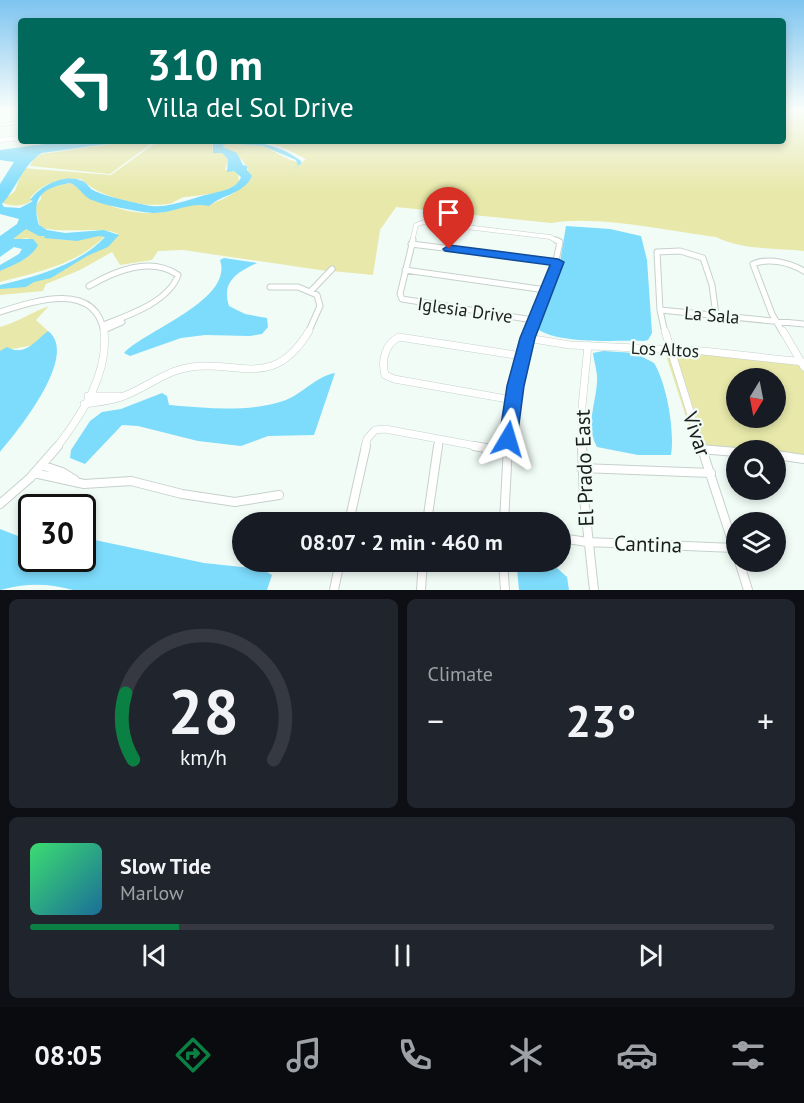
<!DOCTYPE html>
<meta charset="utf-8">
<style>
:root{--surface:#171b24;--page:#20242c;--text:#f1f3f6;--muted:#9ea1a6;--line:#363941;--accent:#0b8043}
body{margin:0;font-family:"PT Sans",sans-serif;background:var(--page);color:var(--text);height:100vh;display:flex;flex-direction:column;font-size:22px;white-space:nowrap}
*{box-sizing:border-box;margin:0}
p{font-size:20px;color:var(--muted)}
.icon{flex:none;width:33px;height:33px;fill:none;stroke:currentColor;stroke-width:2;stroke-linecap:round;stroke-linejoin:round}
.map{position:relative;height:590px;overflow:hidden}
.drawer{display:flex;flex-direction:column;gap:9px;padding:9px;background:#0d0f14;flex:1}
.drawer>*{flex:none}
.guide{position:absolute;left:18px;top:18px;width:768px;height:126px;border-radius:6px;box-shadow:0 3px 9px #0003;background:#00695c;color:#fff;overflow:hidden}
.needle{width:39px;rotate:190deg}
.buttons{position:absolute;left:726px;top:368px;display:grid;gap:12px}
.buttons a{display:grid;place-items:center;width:60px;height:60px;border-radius:50%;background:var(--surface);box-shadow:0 3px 9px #0003;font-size:30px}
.speed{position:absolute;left:18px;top:494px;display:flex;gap:12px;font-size:30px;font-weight:700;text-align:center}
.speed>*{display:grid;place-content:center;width:78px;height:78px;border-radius:50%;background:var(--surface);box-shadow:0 3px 9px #0003;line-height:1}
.speed .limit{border:3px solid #111;border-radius:9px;background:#fff;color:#111}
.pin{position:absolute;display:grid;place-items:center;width:51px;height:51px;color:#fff;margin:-62px -26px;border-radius:50% 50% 50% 0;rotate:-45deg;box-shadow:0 0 6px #0007}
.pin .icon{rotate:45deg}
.me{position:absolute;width:66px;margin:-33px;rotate:7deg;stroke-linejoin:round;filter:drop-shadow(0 0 4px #0008)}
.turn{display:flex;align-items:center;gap:21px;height:126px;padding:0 30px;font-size:27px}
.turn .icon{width:78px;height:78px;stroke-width:2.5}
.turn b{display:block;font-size:42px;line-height:51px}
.big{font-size:45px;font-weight:700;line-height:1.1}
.drawer .widget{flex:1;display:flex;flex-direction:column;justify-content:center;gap:9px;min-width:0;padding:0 21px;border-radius:9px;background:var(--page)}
.drawer .dial{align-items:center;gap:0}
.dial svg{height:156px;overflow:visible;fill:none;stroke:var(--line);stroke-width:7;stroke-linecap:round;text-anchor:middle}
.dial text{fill:var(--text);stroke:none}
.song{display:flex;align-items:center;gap:18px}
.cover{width:72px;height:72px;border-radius:9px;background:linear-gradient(135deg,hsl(140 70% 55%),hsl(200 70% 35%))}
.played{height:6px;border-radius:3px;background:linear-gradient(90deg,var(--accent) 20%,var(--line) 20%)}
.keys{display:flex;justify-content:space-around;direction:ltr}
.heat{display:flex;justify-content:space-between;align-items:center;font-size:33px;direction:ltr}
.drawer .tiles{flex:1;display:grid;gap:9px;grid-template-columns:1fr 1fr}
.widget:last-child{grid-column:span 2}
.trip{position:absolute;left:232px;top:512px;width:339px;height:60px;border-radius:30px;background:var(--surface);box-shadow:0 3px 9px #0003;font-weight:700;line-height:60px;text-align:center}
.menu{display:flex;height:96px;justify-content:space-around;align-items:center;background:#090b0e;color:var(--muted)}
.menu .icon{width:42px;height:42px}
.menu .on{color:var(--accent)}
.menu b{font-size:27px;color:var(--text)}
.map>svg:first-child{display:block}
.green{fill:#e7e8a9;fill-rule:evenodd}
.water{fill:#7ddbfb}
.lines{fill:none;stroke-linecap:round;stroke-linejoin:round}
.minor-far4-casing{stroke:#c6d1cc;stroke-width:4}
.minor-far3-casing{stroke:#c6d1cc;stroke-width:5}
.minor-far2-casing{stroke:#c6d1cc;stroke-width:7}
.minor-far1-casing{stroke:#c6d1cc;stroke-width:8}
.minor-casing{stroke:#c6d1cc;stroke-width:10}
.tertiary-casing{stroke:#c6d1cc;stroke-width:5}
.minor-far4{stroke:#fff;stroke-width:3}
.minor-far3{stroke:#fff;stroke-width:4}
.minor-far2{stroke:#fff;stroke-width:5}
.minor-far1{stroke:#fff;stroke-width:7}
.minor{stroke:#fff;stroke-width:8}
.tertiary{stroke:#fff;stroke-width:4.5}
.route{fill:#1a73e8;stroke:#114b97;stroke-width:1.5}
.labels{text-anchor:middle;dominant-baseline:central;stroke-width:4.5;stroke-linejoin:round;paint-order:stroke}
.street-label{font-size:18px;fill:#1a1e1c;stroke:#f1fcf6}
.near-street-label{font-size:21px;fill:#1a1e1c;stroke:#f1fcf6}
</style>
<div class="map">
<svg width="804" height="590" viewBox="0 0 804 590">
<rect width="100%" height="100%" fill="#f1fcf6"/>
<!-- green -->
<path class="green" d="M783,110H804V251C776,248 741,250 716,237C667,231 598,215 551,223L396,207L380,230L373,275L332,271L335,268L331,267L327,271L320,270L183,250L158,251L152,260L120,265L112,252L80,270L46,284L43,291L0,295V288L55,275L116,238L118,234C103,225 63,235 40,227L35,206L41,199V193L55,185L71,183C98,204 130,217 165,212C176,210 186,205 197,204C199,203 202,205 205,205C219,203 240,191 248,181C253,164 235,154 224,147L223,143C238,139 262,144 275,152C284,157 292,162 302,162L306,159L282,147L260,141H783Z
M132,141H155L110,174L30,166L34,158L42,154Z
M158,141H212L213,153H222L229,157L225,170H232L238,173L239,182C226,194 202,195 185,197C178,198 175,203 168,204C140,208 101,198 81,179C62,178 43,182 30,198L32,200C24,207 10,207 1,202L15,191L23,168L111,175Z
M25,228C41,235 58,242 76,240C86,238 94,235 105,236C77,265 37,272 0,282V270L35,241L27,238L10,241Z
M49,306L36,320L48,331L35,345L0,351V327C18,322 32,312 49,306Z
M663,346L798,359L804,369V462L776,459V450L697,451ZM736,378H776V417H736Z"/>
<!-- water -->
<path class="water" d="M67,141H128L42,153C24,163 16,189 2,204L4,207L20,208L33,201L30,200C41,185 64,173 83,181C88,184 89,188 93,190C102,196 140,204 151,206C171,208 191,198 210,194C221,191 237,189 241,177L234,171L227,172L228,159L222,153H213V141C245,141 274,140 301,161V164L288,171L298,166L296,160L263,146L225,143L223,147L237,153L243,165L247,166V170L252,176C244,194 223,194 209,206C190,202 173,213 155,213C143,213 96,204 88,198C81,193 78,186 70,183C44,187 30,197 39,225L47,230L65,233L104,230L119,235L108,247L87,256L51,278L34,282L26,287L0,289V285C35,277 79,265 105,237L99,236L77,241L44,238L45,236H39L26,229L13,239H33L38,245C31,259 13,265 0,271V265L19,254L22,249L14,247L0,257V236L17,224L19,219L0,214V184L14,162L0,160V150Z
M566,226L610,229L641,236L647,260L652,333L648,340L644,341C616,340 558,345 536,328L534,320L539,316L559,268Z
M224,258L257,263C237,272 221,282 229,306L245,314L267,318L268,327L262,334L250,336L205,335L181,338L130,356L124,353C146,330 234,300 220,260Z
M48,331C80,355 17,432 0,452V351L7,347C25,357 35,341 48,331Z
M603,351L635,353L654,363C667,384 675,432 671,455H638L597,447C585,426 596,403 597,382C598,373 594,362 593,353Z
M335,373L314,435L268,436L241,446L198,441L138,426L122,425L85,464L70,458L71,450L90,421L102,412L121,409L162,393L167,396L169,405C206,408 250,413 286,400C303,393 317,376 335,373Z
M0,529L31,541L32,558H82L83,540L90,539L204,563L262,569L272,575L267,590H73C47,583 26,583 0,590Z
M524,561H549L567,577L569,590H519L517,569Z"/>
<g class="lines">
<!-- minor-far4 casing -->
<g class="minor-far4-casing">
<path id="minor-far4" d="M0,125L21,122"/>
</g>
<!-- minor-far3 casing -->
<g class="minor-far3-casing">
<path id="minor-far3" d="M412,242L416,225L424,222L550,237L559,242"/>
</g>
<!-- minor-far2 casing -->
<g class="minor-far2-casing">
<path id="minor-far2" d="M413,240L400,294L402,299L533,320
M411,244L558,262
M405,270L546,290
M89,286C115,271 150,256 178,275C169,302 127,316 103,325
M270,287H298L317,295L320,306L308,333
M311,291L332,269
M660,310L804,324
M0,312C34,301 96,280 104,333
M104,330L122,322
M529,333L552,279L560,242L556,240
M665,333L660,310L657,252L680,251L703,258L712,285L716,315
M783,333L772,314L753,264C769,257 790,263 804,271"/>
</g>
<!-- minor-far1 casing -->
<g class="minor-far1-casing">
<path id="minor-far1" d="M665,331L701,447
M783,331L804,367
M527,338L570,345L703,351L804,362
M88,396H119
M513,400L394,379L385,375C381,360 385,344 399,337L522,356
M84,404C98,402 112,401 124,396C143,389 159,376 178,370C232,354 270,396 309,331
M57,447C82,414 109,374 104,331
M365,447L367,439L375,430L385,429L482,447
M438,447L439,439
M507,447L516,383L529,331
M582,447V406L588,345"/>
</g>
<!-- minor casing -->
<g class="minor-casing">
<path id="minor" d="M474,446L507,452
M582,446L584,498L594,590
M701,446L736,553
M700,449L736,452
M776,455L804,459
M41,465L62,472L75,480
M581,468L711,473
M34,473L84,484L131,481L182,494L235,502L279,495
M0,504L30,478L58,446
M349,522L366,446
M427,522L438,446
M504,522L508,446
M561,538L587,542L735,548
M503,561L505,590
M739,561L748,590
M334,590L340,561
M421,590L423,561"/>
</g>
<!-- tertiary casing -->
<g class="tertiary-casing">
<path id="tertiary" d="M0,140L21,138"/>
</g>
<!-- minor-far4 -->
<use href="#minor-far4" class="minor-far4"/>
<!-- minor-far3 -->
<use href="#minor-far3" class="minor-far3"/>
<!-- minor-far2 -->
<use href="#minor-far2" class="minor-far2"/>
<!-- minor-far1 -->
<use href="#minor-far1" class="minor-far1"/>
<!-- minor -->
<use href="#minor" class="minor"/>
<!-- tertiary -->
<use href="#tertiary" class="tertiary"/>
</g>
<!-- sky -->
<linearGradient id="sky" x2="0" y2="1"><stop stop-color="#7dc4f0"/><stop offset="0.57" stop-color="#f9fefb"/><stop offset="1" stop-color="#f9fefb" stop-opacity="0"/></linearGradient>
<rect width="804" height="192" fill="url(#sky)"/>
<!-- route -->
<path class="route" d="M449,245L558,259L564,262L535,338L524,386L517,439L515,445L508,447L502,445L499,439L507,386L520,338L550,265L445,251L443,249Z"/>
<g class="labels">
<!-- street labels -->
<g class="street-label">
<text transform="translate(465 310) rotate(8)">Iglesia Drive</text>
<text transform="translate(712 315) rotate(5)">La Sala</text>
<text transform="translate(665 349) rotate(3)">Los Altos</text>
</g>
<!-- near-street labels -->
<g class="near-street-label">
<text transform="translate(697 434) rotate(71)">Vivar</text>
<text transform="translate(584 468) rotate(-92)">El Prado East</text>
<text transform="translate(648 544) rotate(2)">Cantina</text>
</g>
</g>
</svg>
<div class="buttons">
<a><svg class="needle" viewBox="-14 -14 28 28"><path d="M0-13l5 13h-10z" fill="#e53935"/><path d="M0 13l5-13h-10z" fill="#9ea1a6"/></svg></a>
<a><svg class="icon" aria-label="search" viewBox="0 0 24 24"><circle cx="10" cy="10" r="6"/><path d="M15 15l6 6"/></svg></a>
<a><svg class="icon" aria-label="layers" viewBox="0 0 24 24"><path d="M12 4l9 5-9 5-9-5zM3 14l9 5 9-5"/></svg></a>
</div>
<div class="speed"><div class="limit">30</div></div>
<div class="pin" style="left:449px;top:249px;background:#d93025"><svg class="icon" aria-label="arrive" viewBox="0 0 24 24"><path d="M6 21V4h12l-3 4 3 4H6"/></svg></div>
<svg class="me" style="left:508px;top:439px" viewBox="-20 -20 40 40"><path d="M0-17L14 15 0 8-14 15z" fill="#1a73e8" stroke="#fff" stroke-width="4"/></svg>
<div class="trip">08:07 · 2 min · 460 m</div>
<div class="guide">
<div class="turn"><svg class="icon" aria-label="left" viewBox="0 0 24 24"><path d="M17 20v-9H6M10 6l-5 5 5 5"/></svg><div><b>310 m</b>Villa del Sol Drive</div></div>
</div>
</div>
<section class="drawer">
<div class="tiles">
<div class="widget dial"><svg viewBox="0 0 100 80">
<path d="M14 69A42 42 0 1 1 86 69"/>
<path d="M14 69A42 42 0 0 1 10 35" stroke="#0b8043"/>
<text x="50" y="56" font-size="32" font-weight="700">28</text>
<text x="50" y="72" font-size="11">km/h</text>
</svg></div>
<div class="widget"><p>Climate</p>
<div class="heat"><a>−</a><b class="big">23°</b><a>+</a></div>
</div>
<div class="widget">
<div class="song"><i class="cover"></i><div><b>Slow Tide</b><p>Marlow</p></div></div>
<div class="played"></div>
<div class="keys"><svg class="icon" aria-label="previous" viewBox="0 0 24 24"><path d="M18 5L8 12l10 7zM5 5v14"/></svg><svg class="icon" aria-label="pause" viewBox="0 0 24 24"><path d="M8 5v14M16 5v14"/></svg><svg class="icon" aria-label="next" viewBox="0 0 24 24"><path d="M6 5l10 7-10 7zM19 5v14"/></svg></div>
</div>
</div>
</section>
<nav class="menu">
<b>08:05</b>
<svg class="icon on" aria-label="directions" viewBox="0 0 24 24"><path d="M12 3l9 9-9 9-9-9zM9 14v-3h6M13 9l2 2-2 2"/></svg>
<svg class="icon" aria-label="music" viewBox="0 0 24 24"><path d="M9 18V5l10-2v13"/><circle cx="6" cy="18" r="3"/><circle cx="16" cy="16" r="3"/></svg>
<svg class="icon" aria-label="phone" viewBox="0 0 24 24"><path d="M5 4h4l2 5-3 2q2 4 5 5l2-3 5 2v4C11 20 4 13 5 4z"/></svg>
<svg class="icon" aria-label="climate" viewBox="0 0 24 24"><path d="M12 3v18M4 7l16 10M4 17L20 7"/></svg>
<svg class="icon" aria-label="car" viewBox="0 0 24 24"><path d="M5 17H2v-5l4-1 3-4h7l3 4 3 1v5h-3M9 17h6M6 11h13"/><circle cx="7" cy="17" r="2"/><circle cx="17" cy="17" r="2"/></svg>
<svg class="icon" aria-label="filters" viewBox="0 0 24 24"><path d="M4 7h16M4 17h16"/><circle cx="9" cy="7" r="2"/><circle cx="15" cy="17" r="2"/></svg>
</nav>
